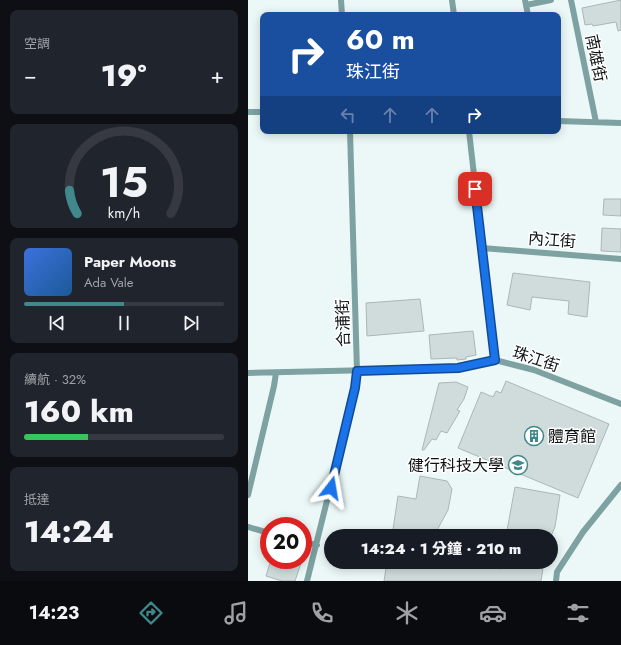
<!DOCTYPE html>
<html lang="zh-TW">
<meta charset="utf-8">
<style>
:root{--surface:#171b24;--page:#20242c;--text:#f1f3f6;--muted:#9ea1a6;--line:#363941;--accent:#40888b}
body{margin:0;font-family:Jost,"Noto Sans TC",sans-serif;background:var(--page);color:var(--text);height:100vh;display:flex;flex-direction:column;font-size:15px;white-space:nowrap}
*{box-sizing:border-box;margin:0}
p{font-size:13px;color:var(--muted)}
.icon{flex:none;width:22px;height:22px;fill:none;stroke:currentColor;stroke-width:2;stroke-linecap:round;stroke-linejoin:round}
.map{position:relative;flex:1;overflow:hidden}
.panel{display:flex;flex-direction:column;gap:10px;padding:10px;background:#0d0f14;width:248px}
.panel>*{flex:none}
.top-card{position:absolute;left:12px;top:12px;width:301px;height:122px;border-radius:8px;box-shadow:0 2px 10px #0003;background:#1a4fa0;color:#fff;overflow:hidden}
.speed{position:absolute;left:12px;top:517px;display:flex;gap:8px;font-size:20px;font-weight:700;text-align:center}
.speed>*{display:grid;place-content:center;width:52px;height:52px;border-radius:50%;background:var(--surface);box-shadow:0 2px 10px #0003;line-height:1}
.speed .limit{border:6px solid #d22;background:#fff;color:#111}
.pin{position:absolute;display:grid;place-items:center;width:34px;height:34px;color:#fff;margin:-17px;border-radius:8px;box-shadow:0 2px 6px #0006}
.me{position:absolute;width:44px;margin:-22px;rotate:14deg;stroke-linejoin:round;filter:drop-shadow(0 0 3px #0008)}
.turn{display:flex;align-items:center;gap:14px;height:84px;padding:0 20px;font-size:18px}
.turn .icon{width:52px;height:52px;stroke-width:2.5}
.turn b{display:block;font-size:28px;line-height:34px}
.lanes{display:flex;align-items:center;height:38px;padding:0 20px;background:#0003;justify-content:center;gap:20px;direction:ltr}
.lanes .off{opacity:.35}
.big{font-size:30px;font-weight:800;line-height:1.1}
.panel .widget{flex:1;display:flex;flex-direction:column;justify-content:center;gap:6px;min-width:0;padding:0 14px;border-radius:8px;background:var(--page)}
.panel .dial{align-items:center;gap:0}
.dial svg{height:104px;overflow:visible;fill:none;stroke:var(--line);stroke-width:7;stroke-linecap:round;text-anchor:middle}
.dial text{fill:var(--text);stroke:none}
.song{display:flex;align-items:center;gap:12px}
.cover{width:48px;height:48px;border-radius:6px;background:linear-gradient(135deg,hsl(220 70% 55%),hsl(210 70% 35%))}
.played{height:4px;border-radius:2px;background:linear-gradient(90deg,var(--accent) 50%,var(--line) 50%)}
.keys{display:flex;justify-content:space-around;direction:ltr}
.heat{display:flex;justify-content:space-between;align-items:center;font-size:22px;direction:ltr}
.charge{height:6px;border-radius:3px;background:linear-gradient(90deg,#34c759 32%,var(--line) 0)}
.trip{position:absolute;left:76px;top:529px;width:234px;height:40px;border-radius:20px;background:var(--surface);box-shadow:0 2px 10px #0003;font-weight:800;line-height:40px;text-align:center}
.menu{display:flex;height:64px;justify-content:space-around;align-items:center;background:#090b0e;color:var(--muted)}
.menu .icon{width:28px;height:28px}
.menu .active{color:var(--accent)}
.menu b{font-size:18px;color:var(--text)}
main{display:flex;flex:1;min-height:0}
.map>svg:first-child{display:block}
.building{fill:#d0dcdc;stroke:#abb7b7}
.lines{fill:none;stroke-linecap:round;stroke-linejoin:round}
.service{stroke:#7ea1a2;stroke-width:6}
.route-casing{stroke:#114b97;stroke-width:10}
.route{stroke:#1a73e8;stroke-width:7}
.labels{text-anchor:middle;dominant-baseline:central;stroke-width:3;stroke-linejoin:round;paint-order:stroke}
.street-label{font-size:16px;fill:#0f1313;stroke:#fff}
.poi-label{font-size:16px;fill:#0f1313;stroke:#fff;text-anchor:start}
</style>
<main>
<section class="panel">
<div class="widget"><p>空調</p>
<div class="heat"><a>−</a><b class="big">19°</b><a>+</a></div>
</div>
<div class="widget dial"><svg viewBox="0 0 100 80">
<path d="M14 69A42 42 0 1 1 86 69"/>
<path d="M14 69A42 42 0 0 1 8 51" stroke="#40888b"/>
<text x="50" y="56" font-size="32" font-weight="700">15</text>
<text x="50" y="72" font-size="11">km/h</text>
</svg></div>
<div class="widget">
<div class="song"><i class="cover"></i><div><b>Paper Moons</b><p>Ada Vale</p></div></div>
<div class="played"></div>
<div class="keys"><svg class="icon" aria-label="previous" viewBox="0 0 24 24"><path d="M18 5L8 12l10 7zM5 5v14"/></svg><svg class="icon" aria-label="pause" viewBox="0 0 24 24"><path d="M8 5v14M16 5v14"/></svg><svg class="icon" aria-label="next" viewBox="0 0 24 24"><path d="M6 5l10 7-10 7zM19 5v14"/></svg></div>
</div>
<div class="widget"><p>續航 · 32%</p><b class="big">160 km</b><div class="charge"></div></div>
<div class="widget"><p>抵達</p><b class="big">14:24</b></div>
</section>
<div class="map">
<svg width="373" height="581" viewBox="0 0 373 581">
<rect width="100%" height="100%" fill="#ecf8f8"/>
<!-- building -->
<path class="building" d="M373,0V30L370,31L368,22L345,26L344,24L337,25L334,8Z
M356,199H373V216L355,215Z
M354,228L373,229V252L353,251Z
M265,273L342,282L339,317L320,314L321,301L284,297L282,310L259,305Z
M172,299L176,331L119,336L118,303Z
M225,331L228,355L218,357V359L209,360V358L183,359L181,335Z
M258,381L361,424L330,498L210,448L233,392L245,397L248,391L253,393Z
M208,382L220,387L216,399L209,410L212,411L199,433L193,431L188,440L184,439L176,450H174L191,383Z
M172,476L199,481L204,489L200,510L188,532L187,536H144L150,496L168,499Z
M267,487L312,495L307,527L303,536H258Z
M23,560H54L47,581H34L18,576Z
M139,562H213L253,569L254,562H296L293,581H136Z"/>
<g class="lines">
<!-- service -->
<path class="service" d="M93,0L94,15
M204,0L206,15
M277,0L280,15
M323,0L348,122
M278,5L303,0
M0,112H15
M310,121L373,123
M221,131L247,360
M234,248L373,259
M0,373L210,368L247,360L286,370L373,404
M0,495L26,386L28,373
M0,527L21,533
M55,542L69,545
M59,581L107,388L109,371L102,131
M308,581L309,572L335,532L373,485"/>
</g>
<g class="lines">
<!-- route casing -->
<g class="route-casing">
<path id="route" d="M83,488L107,388L109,371L210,368L247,360L227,189"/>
</g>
<!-- route -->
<use href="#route" class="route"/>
</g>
<!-- icons -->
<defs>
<g id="building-ring" transform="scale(1)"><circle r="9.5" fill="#fff" stroke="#40888b" stroke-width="1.5"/><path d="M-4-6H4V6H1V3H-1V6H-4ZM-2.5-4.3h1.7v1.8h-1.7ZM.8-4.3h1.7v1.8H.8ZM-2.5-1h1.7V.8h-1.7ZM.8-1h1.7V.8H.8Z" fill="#40888b"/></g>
<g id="university-ring" transform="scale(1)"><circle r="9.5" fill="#fff" stroke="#40888b" stroke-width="1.5"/><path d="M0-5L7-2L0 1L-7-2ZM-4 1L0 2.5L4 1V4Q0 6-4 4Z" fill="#40888b"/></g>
</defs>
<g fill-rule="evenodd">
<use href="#building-ring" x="286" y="436"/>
<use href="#university-ring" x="270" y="465"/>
</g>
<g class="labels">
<!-- street labels -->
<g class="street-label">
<text transform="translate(348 58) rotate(78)">南雄街</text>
<text transform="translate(304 240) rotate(4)">內江街</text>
<text transform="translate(95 323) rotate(-92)">合浦街</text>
<text transform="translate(288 359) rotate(18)">珠江街</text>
</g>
<!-- poi labels -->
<g class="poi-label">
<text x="300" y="436">體育館</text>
<text x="256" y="465" text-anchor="end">健行科技大學</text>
</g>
</g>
</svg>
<div class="speed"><div class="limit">20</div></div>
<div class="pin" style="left:227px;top:189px;background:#d93025"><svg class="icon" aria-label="arrive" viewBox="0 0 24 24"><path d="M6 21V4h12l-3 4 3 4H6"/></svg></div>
<svg class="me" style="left:83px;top:488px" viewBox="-20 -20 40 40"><path d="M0-17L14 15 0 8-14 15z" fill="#1a73e8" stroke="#fff" stroke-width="4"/></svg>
<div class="trip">14:24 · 1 分鐘 · 210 m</div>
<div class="top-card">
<div class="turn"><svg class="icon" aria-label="right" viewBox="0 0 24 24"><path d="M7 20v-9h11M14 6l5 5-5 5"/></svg><div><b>60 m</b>珠江街</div></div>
<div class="lanes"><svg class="icon off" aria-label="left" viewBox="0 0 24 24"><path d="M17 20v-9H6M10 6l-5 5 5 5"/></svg><svg class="icon off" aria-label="ahead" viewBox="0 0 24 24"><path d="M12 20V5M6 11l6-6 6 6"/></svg><svg class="icon off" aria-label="ahead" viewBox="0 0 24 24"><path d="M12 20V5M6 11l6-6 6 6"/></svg><svg class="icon" aria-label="right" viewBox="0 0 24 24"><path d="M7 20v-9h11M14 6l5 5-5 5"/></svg></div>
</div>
</div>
</main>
<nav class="menu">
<b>14:23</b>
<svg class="icon active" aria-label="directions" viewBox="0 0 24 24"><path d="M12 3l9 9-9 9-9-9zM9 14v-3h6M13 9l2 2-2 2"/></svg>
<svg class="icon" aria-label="music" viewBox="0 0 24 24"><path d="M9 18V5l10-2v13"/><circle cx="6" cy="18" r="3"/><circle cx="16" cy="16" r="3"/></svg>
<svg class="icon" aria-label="phone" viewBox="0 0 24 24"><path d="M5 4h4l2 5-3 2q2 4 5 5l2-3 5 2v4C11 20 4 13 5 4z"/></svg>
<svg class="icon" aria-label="climate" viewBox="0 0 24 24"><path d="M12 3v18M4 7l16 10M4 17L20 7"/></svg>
<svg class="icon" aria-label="car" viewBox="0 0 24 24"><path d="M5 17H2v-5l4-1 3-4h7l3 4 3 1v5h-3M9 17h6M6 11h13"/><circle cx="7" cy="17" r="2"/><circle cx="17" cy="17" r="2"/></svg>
<svg class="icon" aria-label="filters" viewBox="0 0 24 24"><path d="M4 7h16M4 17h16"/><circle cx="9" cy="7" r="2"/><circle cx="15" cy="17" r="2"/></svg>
</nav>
